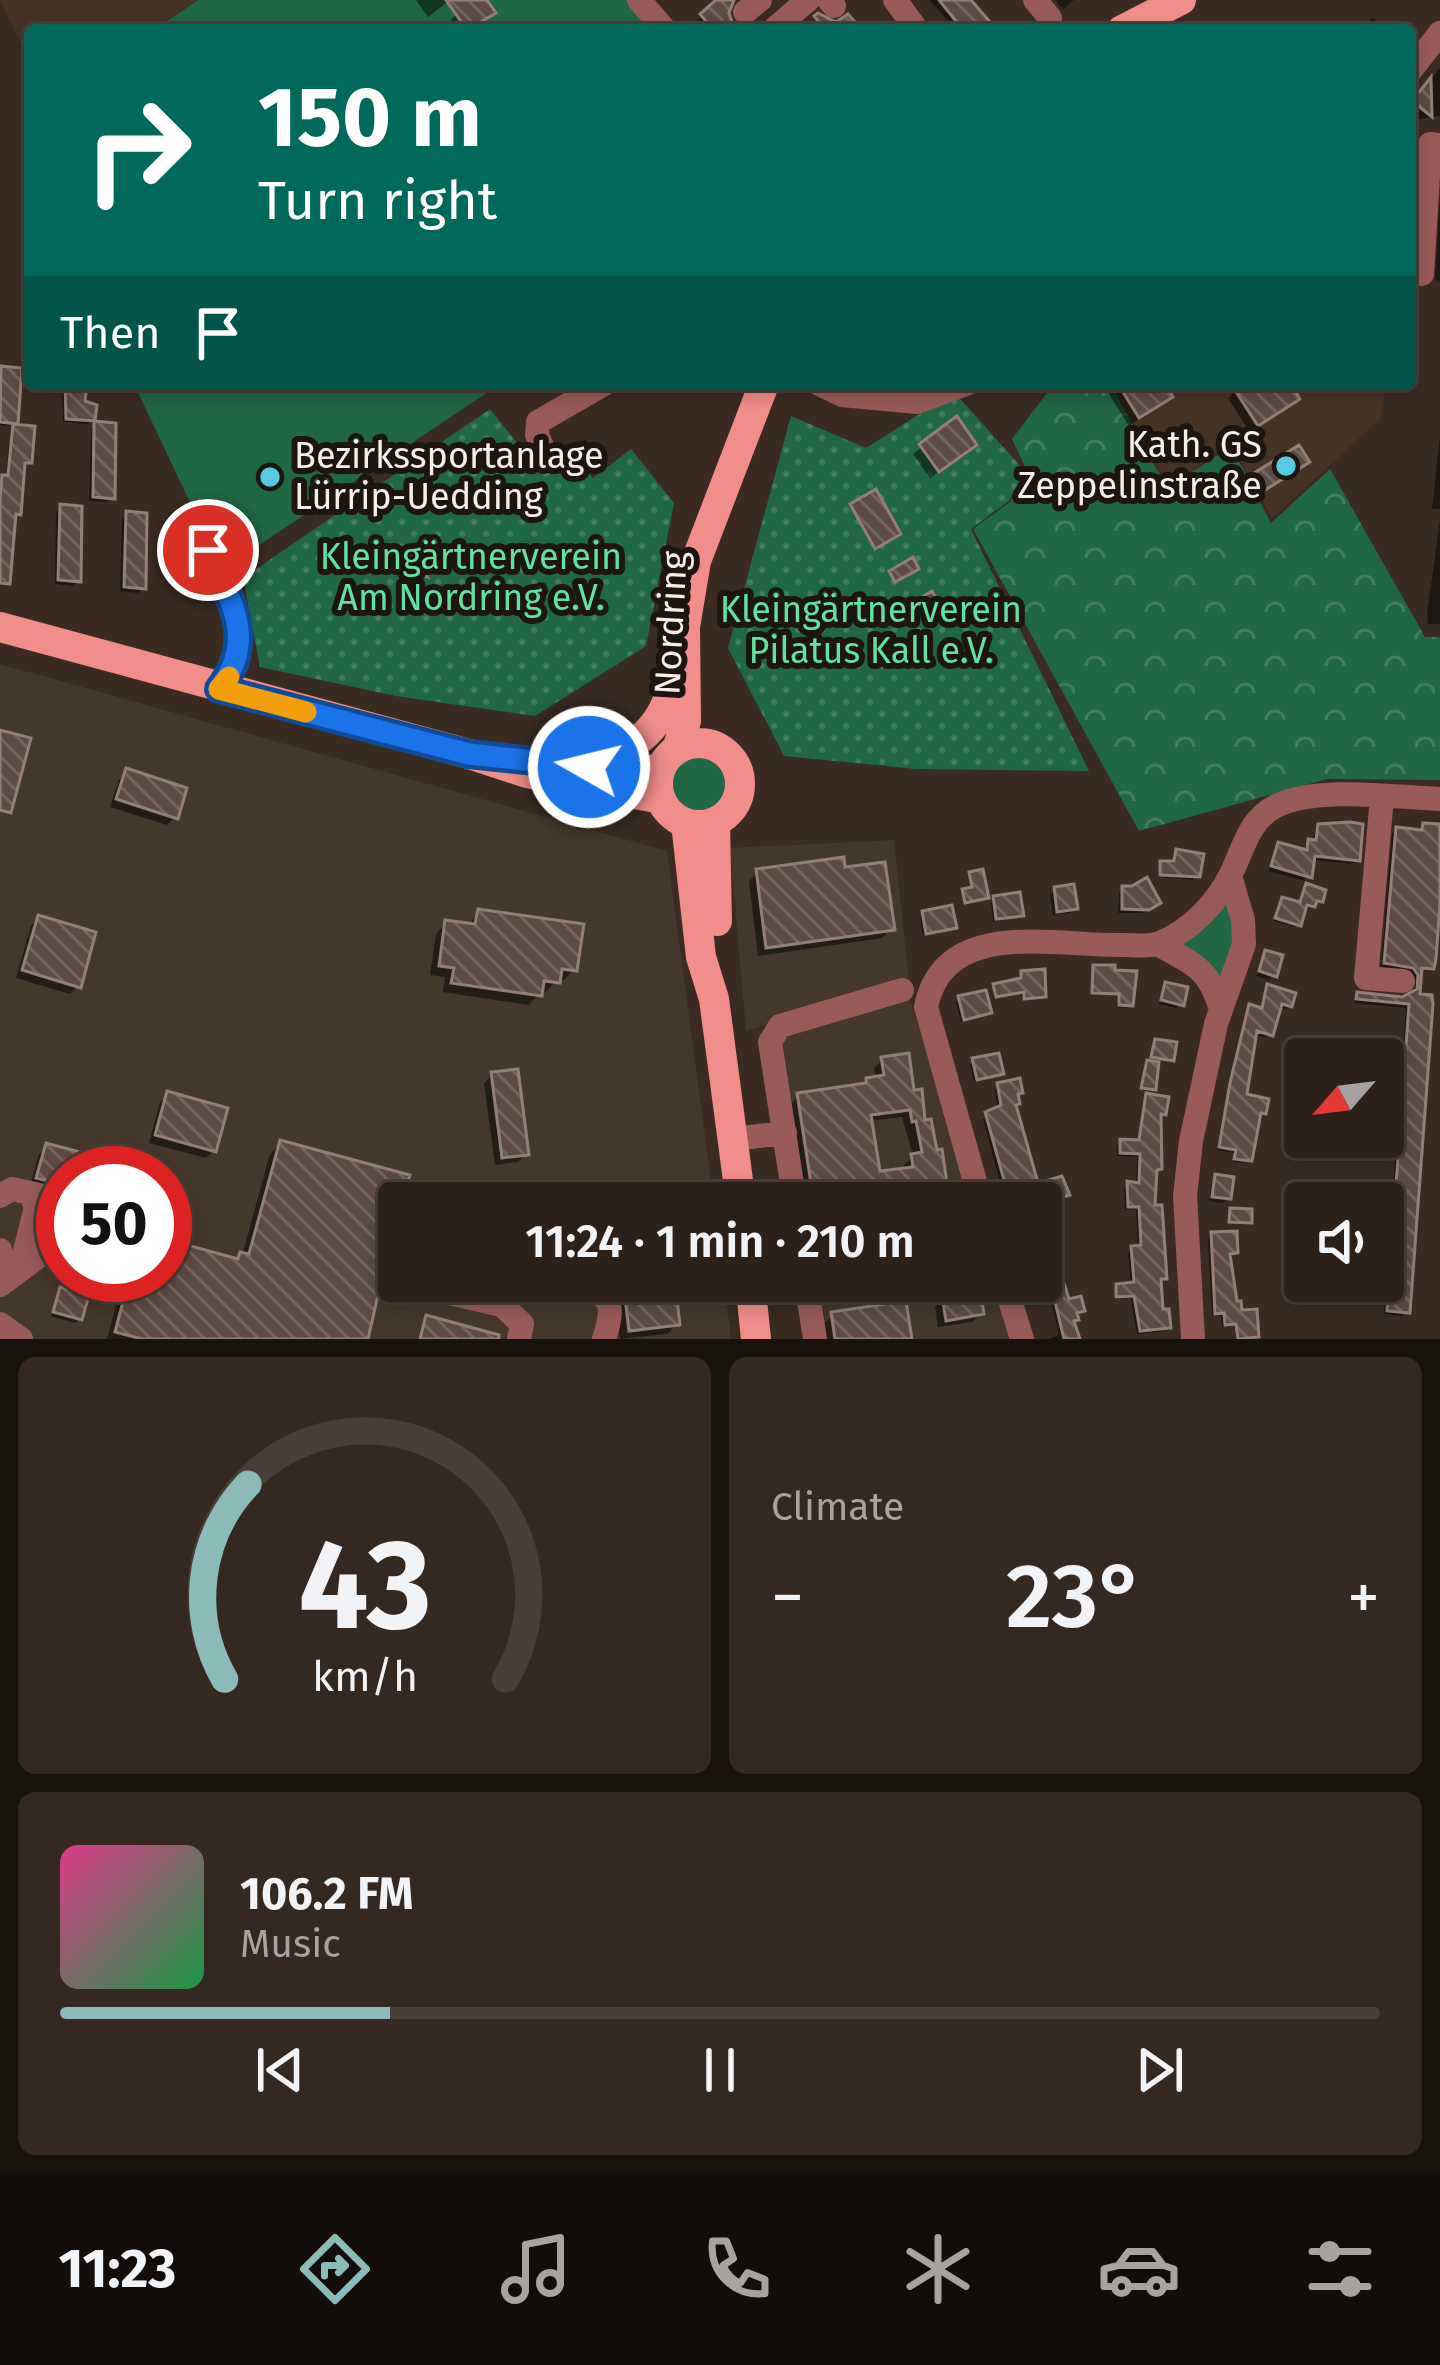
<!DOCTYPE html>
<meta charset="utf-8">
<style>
:root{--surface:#2c2018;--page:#342821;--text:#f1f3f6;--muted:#a6a3a2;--line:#483e37;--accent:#8bbbb9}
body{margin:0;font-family:"Fira Sans",sans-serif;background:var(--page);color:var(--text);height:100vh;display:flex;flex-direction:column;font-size:45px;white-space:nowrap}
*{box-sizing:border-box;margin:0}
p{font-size:39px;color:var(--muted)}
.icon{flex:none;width:66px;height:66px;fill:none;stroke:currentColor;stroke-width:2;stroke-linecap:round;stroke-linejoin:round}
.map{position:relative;height:1339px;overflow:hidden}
.drawer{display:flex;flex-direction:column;gap:18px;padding:18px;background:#18120d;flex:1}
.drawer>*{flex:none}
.top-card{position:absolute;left:24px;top:24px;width:1392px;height:366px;border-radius:12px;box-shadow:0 6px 18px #0003,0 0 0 3px var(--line);background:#00695c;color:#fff;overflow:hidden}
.needle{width:78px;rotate:242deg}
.controls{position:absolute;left:1284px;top:1038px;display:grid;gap:24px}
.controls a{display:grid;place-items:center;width:120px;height:120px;border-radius:12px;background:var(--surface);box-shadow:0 6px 18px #0003,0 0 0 3px var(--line);font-size:60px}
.speed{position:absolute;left:36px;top:1146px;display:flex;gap:24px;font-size:60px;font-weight:700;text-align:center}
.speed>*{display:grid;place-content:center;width:156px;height:156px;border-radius:50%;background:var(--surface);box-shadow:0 6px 18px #0003,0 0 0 3px var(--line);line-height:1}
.speed .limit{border:18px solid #d22;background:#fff;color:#111}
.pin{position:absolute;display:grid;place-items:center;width:102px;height:102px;color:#fff;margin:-51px;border:6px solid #fff;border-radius:50%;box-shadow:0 3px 12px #0007}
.me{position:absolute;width:132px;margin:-66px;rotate:278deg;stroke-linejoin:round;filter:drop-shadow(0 0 9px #0008)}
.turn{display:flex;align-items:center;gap:42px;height:252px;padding:0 36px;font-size:54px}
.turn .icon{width:156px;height:156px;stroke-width:2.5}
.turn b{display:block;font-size:84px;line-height:102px}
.then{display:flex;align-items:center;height:114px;padding:0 36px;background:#0003;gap:24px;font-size:45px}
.big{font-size:90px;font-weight:600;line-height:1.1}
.drawer .widget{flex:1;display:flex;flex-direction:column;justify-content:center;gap:18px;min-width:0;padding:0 42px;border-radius:18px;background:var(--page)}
.drawer .dial{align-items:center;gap:0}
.dial svg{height:312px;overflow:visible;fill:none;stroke:var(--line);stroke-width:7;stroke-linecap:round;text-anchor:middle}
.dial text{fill:var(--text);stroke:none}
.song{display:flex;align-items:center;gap:36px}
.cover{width:144px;height:144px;border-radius:18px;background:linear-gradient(135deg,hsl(330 70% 55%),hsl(140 70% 35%))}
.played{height:12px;border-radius:6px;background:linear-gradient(90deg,var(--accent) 25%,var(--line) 25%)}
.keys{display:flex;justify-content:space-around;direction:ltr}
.heat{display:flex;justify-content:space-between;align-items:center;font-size:66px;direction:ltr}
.drawer .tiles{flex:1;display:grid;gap:18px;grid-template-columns:1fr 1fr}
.widget:last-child{grid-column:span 2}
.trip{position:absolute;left:378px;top:1182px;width:684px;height:120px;border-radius:12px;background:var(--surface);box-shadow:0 6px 18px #0003,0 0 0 3px var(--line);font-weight:600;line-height:120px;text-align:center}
.dock{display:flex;height:192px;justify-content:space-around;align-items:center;background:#120d0a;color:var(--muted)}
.dock .icon{width:84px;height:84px}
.dock .active{color:var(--accent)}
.dock b{font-size:54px;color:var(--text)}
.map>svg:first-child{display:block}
.built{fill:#463223}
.industrial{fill:#433829;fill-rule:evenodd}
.grass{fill:#206744}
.forest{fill:url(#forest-crowns)}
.garden{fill:url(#garden-dots)}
.shadow{fill:#0007;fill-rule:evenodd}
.building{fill:url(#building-back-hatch);stroke:#937f75;stroke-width:3;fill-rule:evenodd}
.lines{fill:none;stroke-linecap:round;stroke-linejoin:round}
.minor{stroke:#985b58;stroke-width:24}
.major{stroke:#f18e89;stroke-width:30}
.route-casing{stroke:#114b97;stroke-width:30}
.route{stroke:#1a73e8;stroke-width:21}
.slow{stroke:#f59e0b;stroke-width:21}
.poi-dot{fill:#57c9e2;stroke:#1c1510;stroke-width:4.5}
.labels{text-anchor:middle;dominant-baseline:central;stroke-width:12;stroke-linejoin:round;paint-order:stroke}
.poi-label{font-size:36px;fill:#f8eee7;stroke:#1c1510;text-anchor:end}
.park-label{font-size:36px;fill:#61e29f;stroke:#1c1510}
.street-label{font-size:36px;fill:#f8eee7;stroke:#1c1510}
</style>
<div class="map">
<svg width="1440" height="1339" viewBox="0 0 1440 1339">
<defs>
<pattern id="forest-crowns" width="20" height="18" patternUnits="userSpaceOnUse" patternTransform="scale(3)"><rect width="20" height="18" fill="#206744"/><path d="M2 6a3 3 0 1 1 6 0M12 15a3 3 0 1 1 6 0" fill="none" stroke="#417d5f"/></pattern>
<pattern id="garden-dots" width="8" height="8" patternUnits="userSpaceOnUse" patternTransform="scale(3)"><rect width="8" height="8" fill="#206744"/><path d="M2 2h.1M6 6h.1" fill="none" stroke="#417d5f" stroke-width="1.8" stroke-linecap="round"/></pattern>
<pattern id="building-back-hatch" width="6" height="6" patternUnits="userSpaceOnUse" patternTransform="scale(3)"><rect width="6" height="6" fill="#5d4b42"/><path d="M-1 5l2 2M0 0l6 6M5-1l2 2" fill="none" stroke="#75655d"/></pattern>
</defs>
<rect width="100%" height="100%" fill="#3a2b20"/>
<!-- built -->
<path class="built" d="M0,0H197L153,30H30V64Z
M1111,384H1386L1381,418L1272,518L1231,444L1167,489Z"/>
<!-- industrial -->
<path class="industrial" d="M0,664L667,851L714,1203H399V1281H724L731,1339H0ZM63,1173H165V1275H63Z
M894,840L909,981L746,1031L730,848Z
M903,1000L911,1002L917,1021L971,1203H807L781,1042L790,1032Z
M819,1281H995L1012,1339H828Z"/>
<!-- grass -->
<path class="grass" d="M198,0H634L659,30H154Z
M134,384H500L222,570Z
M671 784a28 28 0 1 1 56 0a28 28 0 1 1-56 0Z
M1230,901L1236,935L1220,979L1176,945Z"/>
<!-- forest -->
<path class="forest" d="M1054,384H1111L1167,489L1231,446L1271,523L1330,469L1425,637H1440V780L1327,779L1139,831L973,529L1010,502L1027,471L1012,439Z"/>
<!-- garden -->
<path class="garden" d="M954,392L1025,471L1009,501L971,529L1089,771L916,769L784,756L728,648L791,416L866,448Z
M490,409L539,470L568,449L593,478L631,449L674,503L646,646L535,716L396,696L260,667L243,578Z"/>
<!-- shadow -->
<path class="shadow" d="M416,0H450L428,17Z
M475,0H483L488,17L470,30H460L451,19Z
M721,0H733L720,30H707L698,20Z
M929,0H968L992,30H957Z
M1055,0H1074L1063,9Z
M1372,18L1390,30H1362Z
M1440,68V116L1419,119L1410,107Z
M1440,195V281L1435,280Z
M0,369L19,370L15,423L11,426L32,428L29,462L22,465L18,513L0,572V476H6L11,426L0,425Z
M62,384H84L82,403L92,420L88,424L113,426L112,498L107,502L89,501L91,429L95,425L63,422Z
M1116,384H1169L1164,387L1170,396L1129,426L1109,394Z
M1255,384H1287L1296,399L1249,431L1228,398L1235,391Z
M956,420L966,452L930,478L913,454Z
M1440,436V509H1432Z
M1298,469L1253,497L1245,485L1253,477Z
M61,508L78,581L73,586L55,584L56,512Z
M127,514L143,588L138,593L120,591L122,519Z
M1440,520V624H1428L1427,614Z
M808,634L813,643L804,649L799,640Z
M127,772L175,817L167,825L110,807L119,780Z
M1424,826L1440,827V845L1431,967L1419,971L1407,1311L1402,1316L1384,1314L1406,1008L1353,1003L1358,995L1402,1001L1414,994L1415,981L1409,972L1381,967L1392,834L1397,830L1418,832Z
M1319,827L1357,860L1352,864L1311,860L1305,881L1268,871L1279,845L1304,853Z
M1177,852L1197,876L1193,880L1158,877V867L1172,864Z
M843,871L891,929L882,938L758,956L749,881L758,872Z
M1123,889L1153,907L1142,913H1118L1119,893Z
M1055,890L1074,908L1070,913L1053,915L1050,895Z
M1304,890L1320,901L1309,909L1303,907L1295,927L1274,921L1280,903L1283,900L1299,905Z
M994,899L1021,915L993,922L991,903Z
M479,912L574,969L564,980L557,979L546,992H540L529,1005L443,992L445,977L430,975L436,934L446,923L468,926Z
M924,914L953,927L923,936L920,917Z
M38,918L78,986L70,994L16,978L31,926Z
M1266,953L1274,975L1269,980L1256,976Z
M1094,968L1130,1005L1127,1008L1117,1007L1118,995H1091Z
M1022,974L1043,996L1040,999L1022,1001L1021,993L993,999L995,986L1019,981Z
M1166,985L1181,1004L1177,1008L1159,1004Z
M1268,987L1289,1005L1286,1009L1278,1007L1267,1038L1253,1034L1244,1097L1263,1113L1249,1159L1245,1163L1233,1162L1234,1153L1217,1150L1247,1011L1250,1008L1260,1011Z
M960,999L988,1012L961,1022L956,1003Z
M883,1060L912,1094L946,1193L953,1203H932L931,1198L908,1203H805L790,1105L798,1096L861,1087L876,1079L874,1068ZM902,1117L913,1156L904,1165L905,1171L877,1175L869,1121Z
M974,1061L1000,1073L974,1082L970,1064Z
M492,1075L526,1154L518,1162L495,1165L484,1083Z
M999,1086L1020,1092L1013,1107L1036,1187L1066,1194L1062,1198L1041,1205L1025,1203L1020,1188L1003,1193L983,1119L998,1110L995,1090Z
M168,1095L214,1150L206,1158L149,1143L160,1102Z
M1148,1096L1163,1114L1158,1119L1159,1168L1154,1174L1152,1208L1164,1277L1160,1282L1161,1313L1168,1327L1164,1331L1137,1334L1131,1298L1113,1299L1117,1286H1131L1128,1253L1138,1248L1136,1209L1125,1210L1124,1188L1136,1186L1137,1157L1117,1156V1146L1121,1142L1137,1143Z
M281,1143L406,1177L364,1339H107L124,1275H165V1242L234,1261L242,1256L270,1154Z
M47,1147L88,1173H63V1194L30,1185L39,1154Z
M1216,1178L1228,1198L1223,1203L1209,1201L1212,1182Z
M1212,1234L1235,1252L1227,1257L1240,1321L1235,1326L1222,1327L1221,1316H1212L1208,1239Z
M1041,1235L1067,1303L1082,1310L1072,1323L1076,1339H1049L1059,1335L1051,1300L1036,1304L1029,1281H1041Z
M590,1281H672L677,1324L667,1334L620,1339L614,1290L602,1292Z
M818,1281H867L819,1288Z
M942,1281H964L966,1295L981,1313L972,1322L938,1327L935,1307L945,1297Z
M61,1291L79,1318L75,1323L51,1316Z
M904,1305L909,1339H825L823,1325L833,1315Z"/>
<!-- building -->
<path class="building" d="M446,0H487L496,13L467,30Z
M716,0H734L729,13L732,22L724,30H713L700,14Z
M939,0H971L997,30H963Z
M818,13L836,22L848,14L862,30H826L814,16Z
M1431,77L1432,117L1412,101Z
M1,366L22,368L18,424L0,422Z
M65,384H87L85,401L97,405L95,421L66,419Z
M1118,384H1165L1173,397L1139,418Z
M1231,384H1291L1300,399L1258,426Z
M957,416L977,445L939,472L919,444Z
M94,421L116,423L115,499L93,497Z
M13,424L35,426L32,463H25L21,515L16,514L10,584L0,583V499L2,475H8Z
M1299,445L1310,462L1262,492L1251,475Z
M876,489L901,534L875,549L850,504Z
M60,504L82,506L81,582L58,580Z
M126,511L147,513L146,589L124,587Z
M411,554L427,577L392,567Z
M913,557L919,569L895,582L889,571Z
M932,591L939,603L913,617L907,606Z
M0,730L31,738L11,813L0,810Z
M126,768L187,788L178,819L116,799Z
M1350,822L1363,824L1360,861L1315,856L1312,878L1271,866L1278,842L1307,850L1308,839L1316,840L1318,824Z
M1423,823L1440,824V903L1436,959L1434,969L1422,968L1420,994L1432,995L1433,1004L1410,1313L1387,1311L1409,1004L1356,999L1357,992L1402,997L1417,989L1418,975L1413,968L1384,963L1396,827L1422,830Z
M1176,849L1204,854L1200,877L1160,875V861H1174Z
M844,857L845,867L885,862L895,930L766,948L756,869Z
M983,869L989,898L965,903L962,889L972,887L969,872Z
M1147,877L1161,903L1149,910L1122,909V886H1132Z
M1306,883L1326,890L1323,902L1317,901L1315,907L1307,905L1301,926L1275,918L1282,897L1300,902Z
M1074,884L1078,909L1057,912L1054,887Z
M1020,892L1024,916L996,919L993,896Z
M952,905L957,928L926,934L922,911Z
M478,909L584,924L577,971L562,969L560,983L544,981L542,996L451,983L454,968L439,966L445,920L475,924Z
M38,915L96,932L81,988L22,970Z
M1265,950L1283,955L1277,977L1259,971Z
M1093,965H1115V970L1137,971L1133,1006L1119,1005V994L1092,993Z
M1045,969L1046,997L1024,999V992L996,997L993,984L1021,978V971Z
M1165,982L1188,987L1184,1006L1161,1000Z
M1267,984L1296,993L1292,1007L1282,1004L1273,1036L1257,1031L1247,1094L1269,1099L1266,1114L1261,1113L1252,1161L1234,1159L1236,1150L1219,1147L1230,1083L1249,1004L1262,1008Z
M986,990L992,1013L964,1020L958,996Z
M1155,1039L1177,1042L1174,1061L1151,1057Z
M909,1053L914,1090L922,1089L925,1120L931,1119L937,1150L942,1149L948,1190L953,1189L956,1203H941L939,1191L910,1196L911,1203H814L797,1093L866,1083V1078L884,1075L881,1057ZM910,1110L912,1122L916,1121L922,1152L911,1154L913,1167L880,1171L871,1115Z
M999,1053L1004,1074L977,1080L972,1058Z
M1147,1060L1159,1062L1156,1090L1141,1088Z
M518,1069L529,1155L502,1158L491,1072Z
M1020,1078L1023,1093L1018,1094L1020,1104L1016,1105L1038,1183L1062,1176L1070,1195L1044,1203H1030L1024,1186L1007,1191L985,1112L1001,1105L997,1083Z
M167,1091L228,1108L216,1152L155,1135Z
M1146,1093L1169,1097L1166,1115L1161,1114L1162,1169L1157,1170L1155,1205H1162L1167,1279H1161L1163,1309H1169L1171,1328L1140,1331L1134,1296L1116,1297V1284L1134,1282L1131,1246L1141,1245L1139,1207H1128L1127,1181L1139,1183L1140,1154L1120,1153V1139L1139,1140Z
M280,1140L410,1175L399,1203L368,1339H142L115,1332L130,1275H165V1239L238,1259L240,1252L249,1254Z
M46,1143L95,1156L91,1173H63V1185L36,1178Z
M1215,1174L1234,1177L1231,1199L1212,1197Z
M1230,1208L1252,1209V1223L1229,1222Z
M1041,1222H1045L1069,1299L1081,1296L1085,1311L1077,1313L1079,1320L1074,1321L1080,1339H1064L1054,1298L1040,1302L1034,1281H1041Z
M1237,1231L1238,1253L1230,1254L1237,1301H1241L1242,1310L1257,1309L1259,1337L1238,1339L1236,1324L1225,1325L1224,1313L1215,1314L1211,1232Z
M623,1281H675L680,1325L629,1331Z
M60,1287L89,1295L82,1320L53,1312Z
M980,1289L984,1314L946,1321L942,1296Z
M906,1301L912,1339H835L831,1312Z
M426,1315L499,1335V1339H420Z"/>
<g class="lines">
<!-- minor -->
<path class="minor" d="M639,0L665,30
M829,0L834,6
M895,0L917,30
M1035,0L1050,18
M745,12L760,0
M773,30L808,0
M1410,71L1440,33
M1422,274L1430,144L1440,145
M819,384L842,395L917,402L966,384
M544,451L537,435L538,422L604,384
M193,515C210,554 253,624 236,666C232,675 224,682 219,689
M1382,797L1366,978L1403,981
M1157,944C1194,964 1208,967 1221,1009
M733,1139L785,1133
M0,1196L12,1189L48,1197L53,1210L43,1253L0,1285
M795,1203L770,1042L780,1026L902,990
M981,1203L926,1007C944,916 1058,947 1124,945C1135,945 1150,947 1160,943C1191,930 1217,903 1231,874C1243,850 1249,819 1276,806C1318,786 1393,797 1440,799
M0,1250L8,1276
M21,1267L36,1207L30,1193
M569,1281C607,1297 618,1295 604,1339
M806,1281L815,1339
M1004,1281L1022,1339
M453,1294L502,1305L522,1324L519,1339
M0,1324L21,1339
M1193,1339L1185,1196L1191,1141L1216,1024L1244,944L1243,920L1230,876"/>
<!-- major -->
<path class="major" d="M1122,30L1181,0
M0,627L469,754L527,773L661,799
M658 784a41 41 0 1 1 82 0a41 41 0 1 1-82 0Z
M677,749L686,721L685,627L696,561L764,384
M565,764L635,771L660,769
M592,766C637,747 668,725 674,673
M715,822L717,921
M686,823L701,957L714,999L741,1203
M750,1281L756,1339"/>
</g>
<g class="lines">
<!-- route casing -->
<g class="route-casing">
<path id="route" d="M208,550C230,601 258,639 219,689L469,754L589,767"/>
</g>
<!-- route -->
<use href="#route" class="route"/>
<!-- slow -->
<path class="slow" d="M229,677L219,689L306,712"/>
</g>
<!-- markers -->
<g class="poi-dot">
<circle cx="1286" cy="466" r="12"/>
<circle cx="270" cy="477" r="12"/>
</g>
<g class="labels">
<!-- poi labels -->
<g class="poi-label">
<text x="1262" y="445">Kath. GS<tspan x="1262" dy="41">Zeppelinstraße</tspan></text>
<text x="294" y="456" text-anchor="start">Bezirkssportanlage<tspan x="294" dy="41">Lürrip-Uedding</tspan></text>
</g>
<!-- park labels -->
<g class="park-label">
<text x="471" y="557">Kleingärtnerverein<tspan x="471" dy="41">Am Nordring e.V.</tspan></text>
<text x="871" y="610">Kleingärtnerverein<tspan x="871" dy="41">Pilatus Kall e.V.</tspan></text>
</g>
<!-- street labels -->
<g class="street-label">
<text transform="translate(671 623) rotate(-87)">Nordring</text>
</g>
</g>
</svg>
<div class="controls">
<a><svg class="needle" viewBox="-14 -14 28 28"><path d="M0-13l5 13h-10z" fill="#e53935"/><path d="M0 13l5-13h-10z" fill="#a6a3a2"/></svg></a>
<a><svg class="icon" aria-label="sound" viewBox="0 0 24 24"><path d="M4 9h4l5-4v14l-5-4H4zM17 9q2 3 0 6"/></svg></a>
</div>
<div class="speed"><div class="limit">50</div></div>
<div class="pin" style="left:208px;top:550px;background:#d93025"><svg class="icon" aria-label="arrive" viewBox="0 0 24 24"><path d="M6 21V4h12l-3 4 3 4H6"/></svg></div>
<svg class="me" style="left:589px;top:767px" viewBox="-20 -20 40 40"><circle r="17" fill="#1a73e8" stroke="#fff" stroke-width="3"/><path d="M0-11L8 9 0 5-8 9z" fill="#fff"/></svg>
<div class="trip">11:24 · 1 min · 210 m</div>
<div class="top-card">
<div class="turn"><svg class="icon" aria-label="right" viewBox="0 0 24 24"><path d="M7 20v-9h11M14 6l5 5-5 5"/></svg><div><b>150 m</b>Turn right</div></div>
<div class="then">Then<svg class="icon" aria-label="arrive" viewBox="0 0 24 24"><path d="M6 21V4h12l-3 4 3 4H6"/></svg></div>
</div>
</div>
<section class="drawer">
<div class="tiles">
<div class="widget dial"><svg viewBox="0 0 100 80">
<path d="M14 69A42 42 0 1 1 86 69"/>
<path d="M14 69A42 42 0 0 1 20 19" stroke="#8bbbb9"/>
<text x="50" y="56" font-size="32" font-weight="700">43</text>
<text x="50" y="72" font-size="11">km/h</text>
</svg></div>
<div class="widget"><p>Climate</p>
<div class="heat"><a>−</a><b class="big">23°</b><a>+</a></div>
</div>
<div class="widget">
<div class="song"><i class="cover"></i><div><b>106.2 FM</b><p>Music</p></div></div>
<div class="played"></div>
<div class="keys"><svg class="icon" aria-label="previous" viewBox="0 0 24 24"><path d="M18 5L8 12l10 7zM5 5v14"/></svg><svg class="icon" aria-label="pause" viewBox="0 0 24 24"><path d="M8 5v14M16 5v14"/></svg><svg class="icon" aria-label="next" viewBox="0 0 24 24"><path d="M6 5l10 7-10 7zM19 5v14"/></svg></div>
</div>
</div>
</section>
<nav class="dock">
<b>11:23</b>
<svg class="icon active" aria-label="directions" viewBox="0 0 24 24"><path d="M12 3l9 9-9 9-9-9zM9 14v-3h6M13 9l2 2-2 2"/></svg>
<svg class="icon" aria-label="music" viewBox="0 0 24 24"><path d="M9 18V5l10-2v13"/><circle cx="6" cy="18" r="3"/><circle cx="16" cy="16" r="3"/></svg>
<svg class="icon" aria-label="phone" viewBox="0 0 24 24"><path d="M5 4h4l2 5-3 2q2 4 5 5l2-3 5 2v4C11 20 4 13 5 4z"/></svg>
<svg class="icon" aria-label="climate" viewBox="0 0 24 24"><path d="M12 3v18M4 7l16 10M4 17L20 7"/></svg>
<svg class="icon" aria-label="car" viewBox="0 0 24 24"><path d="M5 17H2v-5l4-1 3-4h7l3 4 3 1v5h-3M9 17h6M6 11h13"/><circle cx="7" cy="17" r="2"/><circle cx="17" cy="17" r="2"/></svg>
<svg class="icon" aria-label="filters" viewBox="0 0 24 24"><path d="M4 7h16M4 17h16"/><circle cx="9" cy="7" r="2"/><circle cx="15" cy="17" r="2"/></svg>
</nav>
